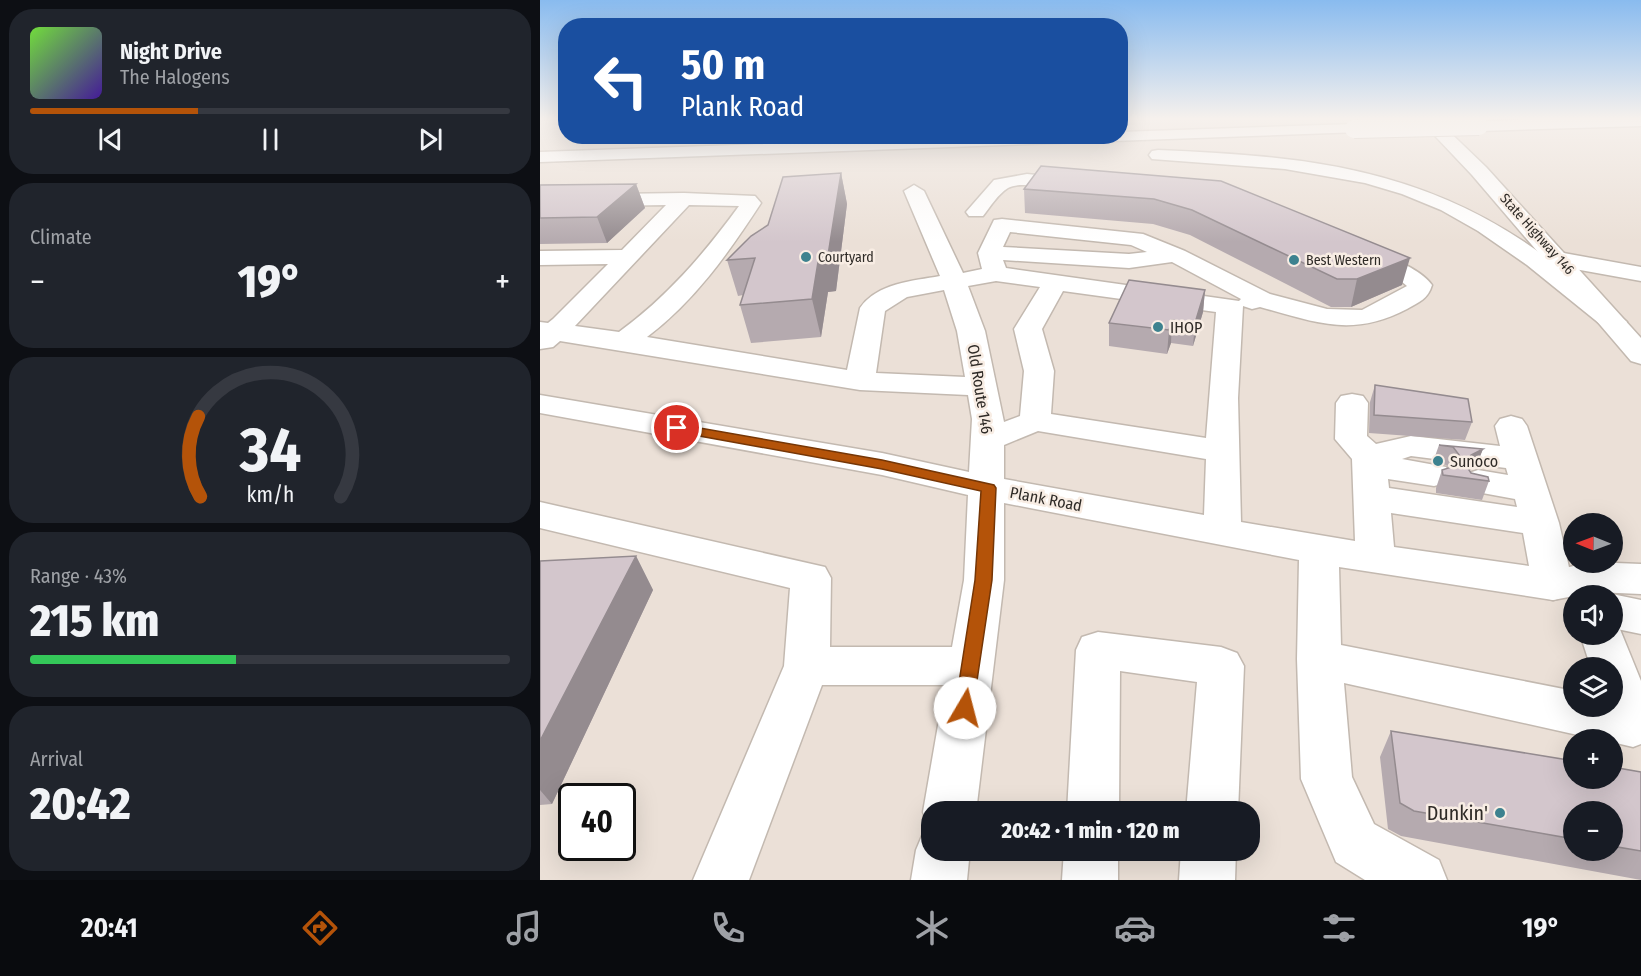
<!DOCTYPE html>
<meta charset="utf-8">
<style>
:root{--surface:#171b24;--page:#20242c;--text:#f1f3f6;--muted:#9ea1a6;--line:#363941;--accent:#b45309}
body{margin:0;font-family:"Fira Sans Condensed",sans-serif;background:var(--page);color:var(--text);height:100vh;display:flex;flex-direction:column;font-size:22px;white-space:nowrap}
*{box-sizing:border-box;margin:0}
p{font-size:20px;color:var(--muted)}
.icon{flex:none;width:33px;height:33px;fill:none;stroke:currentColor;stroke-width:2;stroke-linecap:round;stroke-linejoin:round}
.map{position:relative;flex:1;overflow:hidden}
.details{display:flex;flex-direction:column;gap:9px;padding:9px;background:#0d0f14;width:540px}
.details>*{flex:none}
.guide{position:absolute;left:18px;top:18px;width:570px;height:126px;border-radius:24px;box-shadow:0 6px 24px #0002;background:#1a4fa0;color:#fff;overflow:hidden}
.needle{width:39px;rotate:271deg}
.tools{position:absolute;left:1023px;top:513px;display:grid;gap:12px}
.tools a{display:grid;place-items:center;width:60px;height:60px;border-radius:50%;background:var(--surface);box-shadow:0 6px 24px #0002;font-size:30px}
.speed{position:absolute;left:18px;top:783px;display:flex;gap:12px;font-size:30px;font-weight:700;text-align:center}
.speed>*{display:grid;place-content:center;width:78px;height:78px;border-radius:50%;background:var(--surface);box-shadow:0 6px 24px #0002;line-height:1}
.speed .limit{border:3px solid #111;border-radius:9px;background:#fff;color:#111}
.pin{position:absolute;display:grid;place-items:center;width:51px;height:51px;color:#fff;margin:-26px;border:3px solid #fff;border-radius:50%;box-shadow:0 2px 6px #0007}
.me{position:absolute;width:66px;margin:-33px;rotate:8deg;stroke-linejoin:round;filter:drop-shadow(0 0 4px #0008)}
.turn{display:flex;align-items:center;gap:21px;height:126px;padding:0 24px;font-size:27px}
.turn .icon{width:78px;height:78px;stroke-width:2.5}
.turn b{display:block;font-size:42px;line-height:51px}
.big{font-size:45px;font-weight:800;line-height:1.1}
.details .tile{flex:1;display:flex;flex-direction:column;justify-content:center;gap:9px;min-width:0;padding:0 21px;border-radius:24px;background:var(--page)}
.details .dial{align-items:center;gap:0}
.dial svg{height:156px;overflow:visible;fill:none;stroke:var(--line);stroke-width:7;stroke-linecap:round;text-anchor:middle}
.dial text{fill:var(--text);stroke:none}
.song{display:flex;align-items:center;gap:18px}
.cover{width:72px;height:72px;border-radius:9px;background:linear-gradient(135deg,hsl(100 70% 55%),hsl(260 70% 35%))}
.played{height:6px;border-radius:3px;background:linear-gradient(90deg,var(--accent) 35%,var(--line) 35%)}
.keys{display:flex;justify-content:space-around;direction:ltr}
.heat{display:flex;justify-content:space-between;align-items:center;font-size:33px;direction:ltr}
.charge{height:9px;border-radius:4px;background:linear-gradient(90deg,#34c759 43%,var(--line) 0)}
.trip{position:absolute;left:381px;top:801px;width:339px;height:60px;border-radius:24px;background:var(--surface);box-shadow:0 6px 24px #0002;font-weight:800;line-height:60px;text-align:center}
.tab-bar{display:flex;height:96px;justify-content:space-around;align-items:center;background:#090b0e;color:var(--muted)}
.tab-bar .icon{width:42px;height:42px}
.tab-bar .on{color:var(--accent)}
.tab-bar b{font-size:27px;color:var(--text)}
main{display:flex;flex:1;min-height:0}
.map>svg:first-child{display:block}
.lines{fill:none;stroke-linecap:round;stroke-linejoin:round}
.minor-casing{stroke:#c3b9b0;stroke-width:3}
.major-casing{stroke:#c3b9b0;stroke-width:3}
.highway-casing{stroke:#c3b9b0;stroke-width:3}
.minor{fill:#fff;fill-rule:evenodd}
.major{fill:#fff;fill-rule:evenodd}
.highway{fill:#fff;fill-rule:evenodd}
.highway-bridge-casing{stroke:#c3b9b0;stroke-width:20;stroke-linecap:butt}
.highway-bridge{stroke:#fff;stroke-width:18}
.wall{fill:#b5aaaf;fill-rule:evenodd}
.shaded-wall{fill:#948b8f}
.building{fill:#d3c6cc;stroke:#948b8f;stroke-width:1.5}
.route{fill:#b45309;stroke:#753606;stroke-width:1.5}
.poi-dot{fill:#3d828f;stroke:#f8ede4;stroke-width:2}
.labels{text-anchor:middle;dominant-baseline:central;stroke-width:5;stroke-linejoin:round;paint-order:stroke}
.far-street-label{font-size:14px;fill:#2f2b27;stroke:#f8ede4}
.far-poi-label{font-size:14px;fill:#2f2b27;stroke:#f8ede4;text-anchor:start}
.poi-label{font-size:16px;fill:#2f2b27;stroke:#f8ede4;text-anchor:start}
.street-label{font-size:16px;fill:#2f2b27;stroke:#f8ede4}
.near-poi-label{font-size:20px;fill:#2f2b27;stroke:#f8ede4;text-anchor:end}
</style>
<main>
<section class="details">
<div class="tile">
<div class="song"><i class="cover"></i><div><b>Night Drive</b><p>The Halogens</p></div></div>
<div class="played"></div>
<div class="keys"><svg class="icon" aria-label="previous" viewBox="0 0 24 24"><path d="M18 5L8 12l10 7zM5 5v14"/></svg><svg class="icon" aria-label="pause" viewBox="0 0 24 24"><path d="M8 5v14M16 5v14"/></svg><svg class="icon" aria-label="next" viewBox="0 0 24 24"><path d="M6 5l10 7-10 7zM19 5v14"/></svg></div>
</div>
<div class="tile"><p>Climate</p>
<div class="heat"><a>−</a><b class="big">19°</b><a>+</a></div>
</div>
<div class="tile dial"><svg viewBox="0 0 100 80">
<path d="M14 69A42 42 0 1 1 86 69"/>
<path d="M14 69A42 42 0 0 1 13 28" stroke="#b45309"/>
<text x="50" y="56" font-size="32" font-weight="700">34</text>
<text x="50" y="72" font-size="11">km/h</text>
</svg></div>
<div class="tile"><p>Range · 43%</p><b class="big">215 km</b><div class="charge"></div></div>
<div class="tile"><p>Arrival</p><b class="big">20:42</b></div>
</section>
<div class="map">
<svg width="1101" height="880" viewBox="0 0 1101 880">
<rect width="100%" height="100%" fill="#ebe0d7"/>
<g class="lines">
<!-- minor casing -->
<g class="minor-casing">
<path id="minor" d="M487,174L536,179L546,185C535,200 487,177 468,188C458,194 450,207 443,216H429L426,212L454,180Z
M374,185L384,191L423,273L442,269L438,253L454,220L462,219L603,234L645,251L730,294L787,309L822,310L867,286L861,281L816,262L812,257L816,252C835,247 881,269 892,285C888,299 879,302 867,309C812,338 775,322 720,307L712,309L703,306L698,398L701,522L815,541L812,459L795,439L796,403L801,396L812,394L823,396L828,403L827,436L836,444L871,436L960,446L955,426L960,419L971,416L982,419L987,426L1019,523L1033,585L1027,596L1013,600L799,567L801,645L1034,691V706H1072V668H1051L1040,634H1072V620L1077,622L1101,681V744L1093,747L1072,742V740H1060L804,683L812,777L834,824L899,860L907,880H825L796,862L761,779L757,659L759,560L464,503V580L436,812H392V850H430L427,880H371L376,850L384,831L389,828L383,812L405,685H282L209,880H153L244,666L250,588L0,528V502L285,567L291,578L290,647H412L424,580L428,495L342,475L0,413V395L342,453L429,472L432,419L428,395L320,390L20,341L13,347L0,349V322L8,323L13,319L68,264L0,265V251L82,250L126,205L0,207V195L144,193L215,196L221,203C189,252 155,301 107,337L307,370L320,308C337,283 373,281 400,276L364,191ZM149,205L199,206C164,254 127,297 79,332L35,326ZM470,232L591,245L607,252L589,254L463,247ZM463,260L589,268L632,262L701,299L699,301L466,268ZM456,281L500,287L474,329L484,371L480,416L464,422L445,331L428,286ZM404,290L417,331L425,377L336,373L345,311L367,297ZM523,291L676,312L666,438L511,414L514,371L502,329ZM498,431L666,459L664,515L464,479V445ZM871,456L966,468L968,475L938,470L926,474L920,482L926,490L975,499L977,507L849,488L848,479L894,486L906,483L911,475L906,467L862,459ZM851,513L983,533L989,566L854,547Z
M558,632L681,647L697,653L704,666L698,812H646L657,682L580,671L579,812H527L536,650L542,637Z
M524,850H578V880H522Z
M641,850H696L695,880H639Z"/>
</g>
<!-- major casing -->
<g class="major-casing">
<path id="major" d="M879,119H896L946,167L1101,338V364L1091,361L932,175Z
M1051,562L1101,564V594L1055,592L1013,600L999,596L993,585L999,574Z
M1072,594L1101,600V634L1072,628V596H1069Z"/>
</g>
<!-- highway casing -->
<g class="highway-casing">
<path id="highway" d="M1016,119H1101V126L939,131L931,126L939,121Z
M814,124L820,126L822,129L820,132L0,162V152L447,136H580V132Z
M618,150C765,156 885,167 1007,258L1010,254L1018,252L1101,267V281L1018,266L1087,322L1083,328L1074,330L1065,328L987,265L938,231L901,210L862,194L825,183L745,169L612,159L609,155L612,151Z"/>
</g>
<!-- minor -->
<use href="#minor" class="minor"/>
<!-- major -->
<use href="#major" class="major"/>
<!-- highway -->
<use href="#highway" class="highway"/>
<!-- highway-bridge casing -->
<g class="highway-bridge-casing">
<path id="highway-bridge" d="M814,129L939,126"/>
</g>
<!-- highway-bridge -->
<use href="#highway-bridge" class="highway-bridge"/>
</g>
<!-- wall -->
<path class="wall" d="M301,173L307,204L296,291L288,292L281,337L211,343L200,305L203,295L198,296L187,260L228,225Z
M681,181L862,285L811,307H791L650,235L613,224L485,213L484,189Z
M96,184L105,208L67,243L0,244V185Z
M665,290L663,312L653,346L631,343L627,354L569,346V323Z
M835,385L932,422L925,440L829,433L830,402Z
M899,445L943,449L936,466L929,470L931,473L949,481L942,500L896,493V488L902,470L909,468L906,465L893,462Z
M96,556L113,590L12,804L0,805V561Z
M851,731L1101,772V880L861,836L848,829L840,757ZM1034,812H1072V850H1034Z"/>
<!-- shaded-wall -->
<path class="shaded-wall" d="M301,173L307,204L296,291L288,292L281,337L272,299L279,256Z
M96,184L105,208L67,243L57,217Z
M870,258L862,285L811,307L817,279Z
M665,290L663,312L653,346L655,323Z
M632,320L631,343L627,354L629,330Z
M943,449L936,466L924,473L925,464L931,455Z
M96,556L113,590L12,804L0,790V741Z"/>
<!-- building -->
<path class="building" d="M501,166L681,181L870,258L817,279H797L652,210L614,199L484,189Z
M301,173L288,255L279,256L272,299L200,305L215,258L187,260L211,236L228,225L243,177Z
M96,184L57,217L0,218V185Z
M589,280L665,290L655,323L632,320L629,330L569,323Z
M835,385L928,399L932,422L834,415Z
M899,445L943,449L931,455L925,464L931,473L948,477L949,481L903,475L902,470L915,466L920,456L913,447Z
M96,556L0,741V561Z
M851,731L1034,761V778H1072V767L1101,772V851L1072,846V812H1034V839L874,811L860,803Z"/>
<!-- sky -->
<linearGradient id="sky" x2="0" y2="1"><stop stop-color="#89bbef"/><stop offset="0.49" stop-color="#f6f1ed"/><stop offset="1" stop-color="#f6f1ed" stop-opacity="0"/></linearGradient>
<rect width="1101" height="242" fill="url(#sky)"/>
<!-- route -->
<path class="route" d="M137,424L342,460L454,485L456,488L452,580L432,714L425,717L418,714L415,708L435,580L441,491L342,469L132,431V425Z"/>
<!-- markers -->
<g class="poi-dot">
<circle cx="266" cy="257" r="6"/>
<circle cx="754" cy="260" r="6"/>
<circle cx="618" cy="327" r="6"/>
<circle cx="898" cy="461" r="6"/>
<circle cx="960" cy="813" r="6"/>
</g>
<g class="labels">
<!-- far-street labels -->
<g class="far-street-label">
<text transform="translate(997 234) rotate(48)">State Highway 146</text>
</g>
<!-- far-poi labels -->
<g class="far-poi-label">
<text x="278" y="257">Courtyard</text>
<text x="766" y="260">Best Western</text>
</g>
<!-- poi labels -->
<g class="poi-label">
<text x="630" y="327">IHOP</text>
<text x="910" y="461">Sunoco</text>
</g>
<!-- street labels -->
<g class="street-label">
<text transform="translate(440 389) rotate(81)">Old Route 146</text>
<text transform="translate(506 499) rotate(11)">Plank Road</text>
</g>
<!-- near-poi labels -->
<g class="near-poi-label">
<text x="948" y="813">Dunkin'</text>
</g>
</g>
</svg>
<div class="tools">
<a><svg class="needle" viewBox="-14 -14 28 28"><path d="M0-13l5 13h-10z" fill="#e53935"/><path d="M0 13l5-13h-10z" fill="#9ea1a6"/></svg></a>
<a><svg class="icon" aria-label="sound" viewBox="0 0 24 24"><path d="M4 9h4l5-4v14l-5-4H4zM17 9q2 3 0 6"/></svg></a>
<a><svg class="icon" aria-label="layers" viewBox="0 0 24 24"><path d="M12 4l9 5-9 5-9-5zM3 14l9 5 9-5"/></svg></a>
<a>+</a>
<a>−</a>
</div>
<div class="speed"><div class="limit">40</div></div>
<div class="pin" style="left:137px;top:428px;background:#d93025"><svg class="icon" aria-label="arrive" viewBox="0 0 24 24"><path d="M6 21V4h12l-3 4 3 4H6"/></svg></div>
<svg class="me" style="left:425px;top:708px" viewBox="-20 -20 40 40"><circle r="19" fill="#fff"/><path d="M0-13L10 11 0 6-10 11z" fill="#b45309"/></svg>
<div class="trip">20:42 · 1 min · 120 m</div>
<div class="guide">
<div class="turn"><svg class="icon" aria-label="left" viewBox="0 0 24 24"><path d="M17 20v-9H6M10 6l-5 5 5 5"/></svg><div><b>50 m</b>Plank Road</div></div>
</div>
</div>
</main>
<nav class="tab-bar">
<b>20:41</b>
<svg class="icon on" aria-label="directions" viewBox="0 0 24 24"><path d="M12 3l9 9-9 9-9-9zM9 14v-3h6M13 9l2 2-2 2"/></svg>
<svg class="icon" aria-label="music" viewBox="0 0 24 24"><path d="M9 18V5l10-2v13"/><circle cx="6" cy="18" r="3"/><circle cx="16" cy="16" r="3"/></svg>
<svg class="icon" aria-label="phone" viewBox="0 0 24 24"><path d="M5 4h4l2 5-3 2q2 4 5 5l2-3 5 2v4C11 20 4 13 5 4z"/></svg>
<svg class="icon" aria-label="climate" viewBox="0 0 24 24"><path d="M12 3v18M4 7l16 10M4 17L20 7"/></svg>
<svg class="icon" aria-label="car" viewBox="0 0 24 24"><path d="M5 17H2v-5l4-1 3-4h7l3 4 3 1v5h-3M9 17h6M6 11h13"/><circle cx="7" cy="17" r="2"/><circle cx="17" cy="17" r="2"/></svg>
<svg class="icon" aria-label="filters" viewBox="0 0 24 24"><path d="M4 7h16M4 17h16"/><circle cx="9" cy="7" r="2"/><circle cx="15" cy="17" r="2"/></svg>
<b>19°</b>
</nav>
